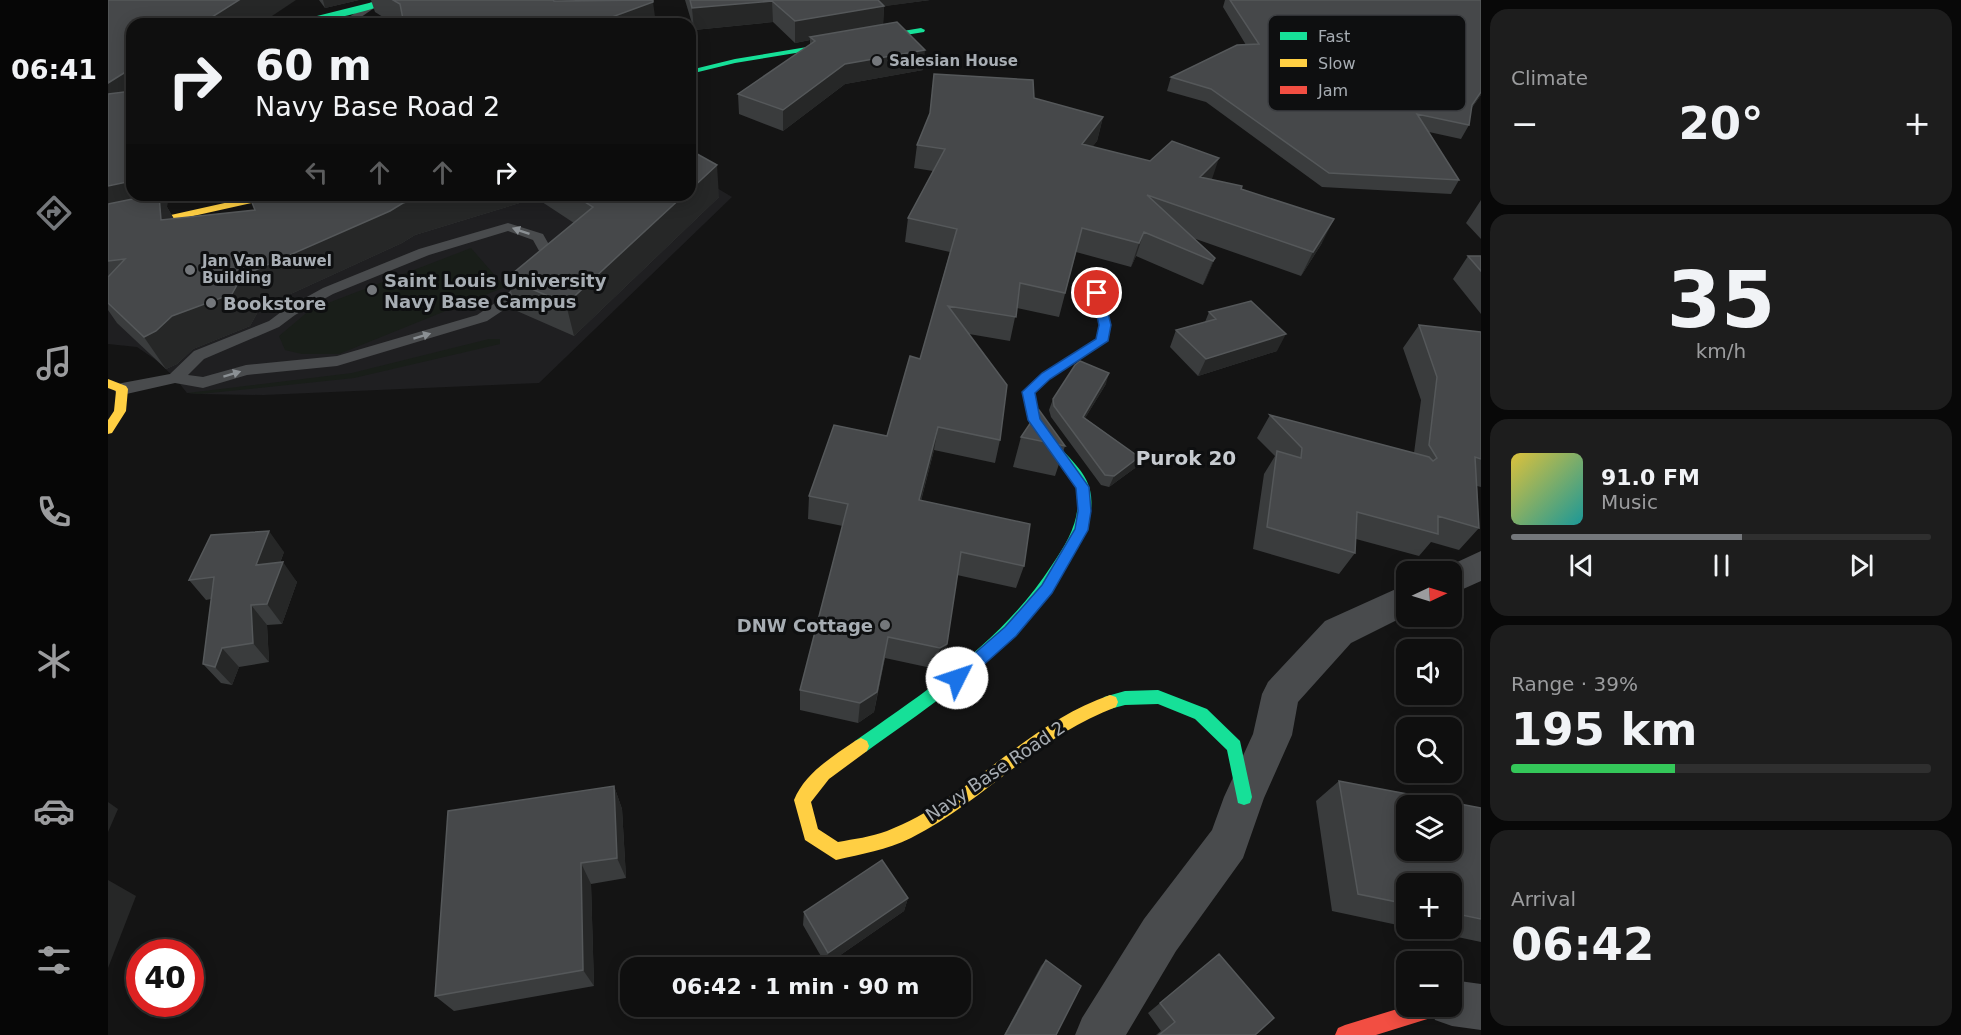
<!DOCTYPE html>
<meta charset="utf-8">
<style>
:root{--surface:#0f0f0f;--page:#1d1d1d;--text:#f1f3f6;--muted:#9b9c9e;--line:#2f2f2f;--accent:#74777b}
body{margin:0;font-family:"DejaVu Sans",sans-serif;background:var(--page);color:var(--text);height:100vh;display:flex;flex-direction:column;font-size:22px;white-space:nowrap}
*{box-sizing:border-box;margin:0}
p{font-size:20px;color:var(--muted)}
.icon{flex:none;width:33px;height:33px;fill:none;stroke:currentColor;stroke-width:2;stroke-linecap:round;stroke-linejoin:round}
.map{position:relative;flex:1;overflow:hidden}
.drawer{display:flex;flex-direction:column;gap:9px;padding:9px;background:#080808;width:480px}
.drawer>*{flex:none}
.hud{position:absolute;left:18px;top:18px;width:570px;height:183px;border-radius:18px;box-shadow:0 3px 15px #0003,0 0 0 2px var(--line);background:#0f0f0f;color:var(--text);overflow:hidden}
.needle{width:39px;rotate:86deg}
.tools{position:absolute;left:1288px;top:561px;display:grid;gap:12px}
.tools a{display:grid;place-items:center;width:66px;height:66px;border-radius:12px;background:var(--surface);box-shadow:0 3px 15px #0003,0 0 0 2px var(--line);font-size:30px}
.speed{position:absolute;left:18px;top:939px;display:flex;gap:12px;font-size:30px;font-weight:700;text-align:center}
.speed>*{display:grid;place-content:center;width:78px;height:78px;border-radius:50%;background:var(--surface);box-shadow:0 3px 15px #0003,0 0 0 2px var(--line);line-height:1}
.speed .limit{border:9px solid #d22;background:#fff;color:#111}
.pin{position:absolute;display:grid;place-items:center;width:51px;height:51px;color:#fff;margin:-26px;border:3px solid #fff;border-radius:50%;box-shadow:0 2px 6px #0007}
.me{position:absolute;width:66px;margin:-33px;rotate:49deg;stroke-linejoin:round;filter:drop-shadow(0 0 4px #0008)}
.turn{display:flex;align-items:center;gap:21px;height:126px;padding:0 30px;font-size:27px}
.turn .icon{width:78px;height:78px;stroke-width:2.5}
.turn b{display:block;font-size:42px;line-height:51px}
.lanes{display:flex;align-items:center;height:57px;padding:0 30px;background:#0003;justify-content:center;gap:30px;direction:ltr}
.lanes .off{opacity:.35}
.big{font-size:45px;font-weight:700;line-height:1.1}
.drawer .tile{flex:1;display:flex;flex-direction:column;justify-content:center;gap:9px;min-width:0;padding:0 21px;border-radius:18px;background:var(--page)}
.drawer .dial{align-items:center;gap:0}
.dial b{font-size:78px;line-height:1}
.song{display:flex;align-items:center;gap:18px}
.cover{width:72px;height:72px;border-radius:9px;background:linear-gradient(135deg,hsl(50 70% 55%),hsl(180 70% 35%))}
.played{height:6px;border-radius:3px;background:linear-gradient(90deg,var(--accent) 55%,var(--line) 55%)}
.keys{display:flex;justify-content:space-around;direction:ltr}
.heat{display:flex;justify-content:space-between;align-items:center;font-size:33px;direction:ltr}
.charge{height:9px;border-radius:4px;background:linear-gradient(90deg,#34c759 39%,var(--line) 0)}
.trip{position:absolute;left:512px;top:957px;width:351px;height:60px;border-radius:18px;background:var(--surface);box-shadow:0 3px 15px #0003,0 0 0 2px var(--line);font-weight:700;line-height:60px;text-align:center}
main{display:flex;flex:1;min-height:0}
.menu{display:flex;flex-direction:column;width:108px;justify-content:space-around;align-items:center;background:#060606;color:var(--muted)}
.menu .icon{width:42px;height:42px}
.menu .selected{color:var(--accent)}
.menu b{font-size:27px;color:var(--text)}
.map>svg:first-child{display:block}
.built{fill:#1f1f21}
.green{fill:#191e19}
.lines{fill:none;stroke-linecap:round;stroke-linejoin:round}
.lane{fill:#494b4d;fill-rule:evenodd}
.street{fill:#494b4d;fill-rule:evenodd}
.fast{fill:#16e098;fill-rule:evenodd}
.slow{fill:#ffcf43;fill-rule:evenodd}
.jam{fill:#f24e42;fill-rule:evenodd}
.wall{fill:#3a3c3d}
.shaded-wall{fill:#262727}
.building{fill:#46484a;stroke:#55585a;stroke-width:1.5;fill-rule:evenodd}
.oneway{fill:#8b9094}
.route{fill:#1a73e8;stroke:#114b97;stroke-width:1.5}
.poi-dot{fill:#74777b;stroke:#0e0f10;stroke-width:2}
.labels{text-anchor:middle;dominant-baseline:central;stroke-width:6;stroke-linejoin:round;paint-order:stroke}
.far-poi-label{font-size:15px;font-weight:bold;fill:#a7adb3;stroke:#0e0f10;text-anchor:start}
.poi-label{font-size:18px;font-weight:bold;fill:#a7adb3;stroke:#0e0f10;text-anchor:start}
.street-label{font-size:18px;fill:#a7adb3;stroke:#0e0f10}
.neighbourhood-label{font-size:20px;font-weight:bold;fill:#c7cbd0;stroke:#0e0f10}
.key{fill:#0e0f10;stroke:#3c3e41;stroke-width:1.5}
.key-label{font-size:16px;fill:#a7adb3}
</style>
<main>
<nav class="menu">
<b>06:41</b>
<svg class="icon selected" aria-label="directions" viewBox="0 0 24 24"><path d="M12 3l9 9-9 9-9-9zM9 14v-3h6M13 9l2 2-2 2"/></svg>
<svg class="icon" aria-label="music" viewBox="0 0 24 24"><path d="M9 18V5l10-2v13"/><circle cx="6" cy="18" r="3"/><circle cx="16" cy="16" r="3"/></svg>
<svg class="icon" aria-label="phone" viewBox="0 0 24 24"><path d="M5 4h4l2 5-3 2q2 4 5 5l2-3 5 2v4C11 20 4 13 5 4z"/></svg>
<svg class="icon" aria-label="climate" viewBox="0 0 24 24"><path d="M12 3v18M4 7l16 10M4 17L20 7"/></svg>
<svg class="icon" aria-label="car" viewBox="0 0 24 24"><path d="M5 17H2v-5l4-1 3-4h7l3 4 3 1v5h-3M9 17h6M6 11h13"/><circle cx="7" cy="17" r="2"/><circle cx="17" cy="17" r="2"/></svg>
<svg class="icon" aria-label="filters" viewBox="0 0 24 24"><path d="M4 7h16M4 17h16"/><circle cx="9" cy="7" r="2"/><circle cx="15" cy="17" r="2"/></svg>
</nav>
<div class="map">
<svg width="1373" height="1035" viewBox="0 0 1373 1035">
<rect width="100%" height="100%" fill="#141414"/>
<!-- built -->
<path class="built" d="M582,172L624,197L431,383L155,395L92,394L79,393L67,378L48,360L29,347L0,344V257L259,197L582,195Z"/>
<!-- green -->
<path class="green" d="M363,248L397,287L231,354H194L177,350L171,336L202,310Z
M381,339H392V344L246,378L92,394L79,393L244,373Z"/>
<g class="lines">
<!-- lane -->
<path class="lane" d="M263,2L272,4L243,24H231Z
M400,223L435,234L449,259L406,303L379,321L229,366L139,375L95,388L67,383L14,395L8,393L6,389L8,385L14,383L62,374L86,351L161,321L177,309L215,288L311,249ZM400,231L425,240L435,258L396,297L369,315L229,356L138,365L95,377L80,375L96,359L171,327L187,315L225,294L321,255Z"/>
<!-- street -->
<path class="street" d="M1373,551V581L1344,594V572L1332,570Z
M1299,584V615L1243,643L1190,702L1184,735L1156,798L1135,858L1068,951L1018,1035H967L974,1018L1036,919L1104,830L1116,797L1145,734L1154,694L1160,682L1217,621Z
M1344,980L1373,984V1030L1344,1026L1327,1020L1322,1006H1344Z"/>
<!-- fast -->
<path class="fast" d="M273,0H285C264,13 202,24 177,24Z
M813,28L817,30L816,32L627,63L582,74V70L627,59Z
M946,443L950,445C961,458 978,472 982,490C987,511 978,532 968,551C922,639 838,695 759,751L753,754L747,751L745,746L747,741C820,690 895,641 944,565C959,543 975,517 968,489C965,473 948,462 940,448Z
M1050,690L1099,709L1132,741L1144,797L1142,803L1136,805L1130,803L1119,750L1087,719L1050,704L1017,705L1002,709L996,707L994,702L996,697L1017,691Z"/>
<!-- slow -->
<path class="slow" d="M153,195H171L166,198L0,235V229Z
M0,379L18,386L20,389L18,411L4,433L0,434V420L6,411L8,391L0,388Z
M1002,695L1008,697L1010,702L1008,707C930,736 876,801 803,838C778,850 754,854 728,860L697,840L686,800C697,773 724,757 747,741L753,738L759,741L761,746L759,751L721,779L703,802L710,829L730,842C746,839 763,837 779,831C861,799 916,725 1002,695Z"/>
<!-- jam -->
<path class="jam" d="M989,290L994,293L1003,325L1000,341L942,379L926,393L932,419L952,448L946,453L942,451L920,420L914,392L934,373L989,339L991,325L984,293Z
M1299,1006H1338L1336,1013L1329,1016L1268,1035H1227L1230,1028L1237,1025Z"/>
</g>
<!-- wall -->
<path class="wall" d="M0,0L24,24V195H60L59,207L66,219L147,210L141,195H582L611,197L466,336L409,311L399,278L466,223L428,198L307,235L294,243L152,308L142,326L85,349L69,364L58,369L9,323L0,310Z
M211,0H251L217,8Z
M263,0H445L548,24H286L267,12Z
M577,0H822L776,6L775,24L815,70L737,84L675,131L631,114L630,94L702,45V40L687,43L665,22L586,30Z
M1117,0H1373V95L1363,109L1361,125L1353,139L1321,132L1351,180L1343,194L1214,187L1098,102L1059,91L1063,77L1138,45L1115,7Z
M826,74L926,98L995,117L989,141L984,147L1103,180L1133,189L1214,243L1193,276L1085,238L1107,258L1095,285L1028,256L1023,267L968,252L951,317L909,308L902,341L861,334L892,440L887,463L826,450L813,501L916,566L908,588L849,575L839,644L834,665L828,669L777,658L766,712L750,723L692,710V690L735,526L700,519L701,496L779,436L812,359L842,252L797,242L800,218L825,171L806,168L809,145L822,115Z
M1373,200V239L1358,223Z
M1360,256H1373V314L1345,279Z
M1101,312L1169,351L1090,376L1062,347L1068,330L1097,322Z
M1311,325L1373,332V487L1369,486L1371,528L1351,550L1323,542L1311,556L1248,539L1247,553L1231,574L1145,549L1156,474L1167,456L1149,438L1162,415L1306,453L1313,400L1295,348Z
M998,384L977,418L1031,457L1027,468L1001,487L993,485L943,417L941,410L945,399Z
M913,437L957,446L947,476L905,467Z
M176,552L172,563L189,582L174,624L159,625L161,662L131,667L124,685L113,683L95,664L103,599L98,600L81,580Z
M1231,781L1373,808V942L1307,928H1344V884H1299V927L1224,911L1208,801Z
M506,786L514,809L518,878L483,884L486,986L346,1011L327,996Z
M800,898L796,911L718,965L695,925L696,912Z
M1111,954L1147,1035H1048L1053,1031L1040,1013Z
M938,960L948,1035H896L933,966Z"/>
<!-- shaded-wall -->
<path class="shaded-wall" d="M131,0H188L152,24H93Z
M215,0H251L217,8Z
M757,0H822L756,9Z
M664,1L665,22L586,30L584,8Z
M545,2L548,24H485Z
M776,6L775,28L702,37V40L687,43V21Z
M817,50L815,70L737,84L675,131V110L737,64Z
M24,68V110L0,126V83Z
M1373,92V95L1356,118L1364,105Z
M995,117L989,141L968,168L974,144Z
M1111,158L1103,182L1092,177Z
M609,165L611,197L466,336L458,304L576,195H582V190Z
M24,181V195H60L59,207L70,226L0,223V186Z
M322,195H427L428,198L307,235L294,243L152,308L142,326L85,349L69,364L58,369L36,337L64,316L134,276L295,203Z
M1226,219L1214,243L1193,276L1205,252Z
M1036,232L1028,256L1023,267L1031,243Z
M1107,258L1097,282L1095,285L1105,261Z
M1178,334L1169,351L1090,376L1098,359Z
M1001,373L998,384L971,428L975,417Z
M830,427L826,450L807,523L811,500Z
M1031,457L1027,468L1001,487L1006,476Z
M161,531L176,552L163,585L148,565Z
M175,562L189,582L174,624L159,604Z
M143,605L159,625L161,662L145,643Z
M780,637L766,712L750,723L752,703Z
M839,644L834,665L828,669L832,648Z
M114,648L131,667L124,685L107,667Z
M506,786L514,809L518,878L509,858Z
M0,802L10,809L0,832Z
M473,863L483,884L486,986L475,970Z
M0,880L28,896L0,968Z
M800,898L796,911L718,965L720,953Z"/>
<!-- building -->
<path class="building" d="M0,0H131L93,24H24V68L0,83Z
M285,0H445L446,1L545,0V2L485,24H296L292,4Z
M582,0H770L776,6L687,21L664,1L584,8Z
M1122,0H1373V92L1364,105L1361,125L1309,114L1351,180L1221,173L1103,89L1063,77L1129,45L1151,44Z
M789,22L817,50L737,64L675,110L630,94L707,41L702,37Z
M826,74L925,80L926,98L995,117L974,144L1042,161L1064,141L1111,158L1092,177L1134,186L1133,189L1226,219L1205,252L1039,195L1107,258L1105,261L1036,232L1031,243L974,228L957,293L912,283L908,317L840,306L899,385L892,440L830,427L811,500L922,524L916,566L853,552L839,644L832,648L780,637L769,692L752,703L692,690L740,504L701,496L726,425L779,436L802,356L812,359L849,229L800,218L837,149L809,145L822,113Z
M24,91V181L0,186V94Z
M582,150L609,165L582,190Z
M44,195H51L53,220L147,210L141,195H322L295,203L282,211L134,276L124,294L64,316L48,331L36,337L0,303V277L17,259L0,261V204Z
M466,195H576L458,304L399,278L485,207Z
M1360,256H1373V271Z
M1143,301L1178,334L1098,359L1068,330L1108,319L1101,312Z
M1311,325L1373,332V459L1367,457L1371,528L1330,516V534L1249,512L1247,553L1159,527L1169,451L1193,458L1194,448L1162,415L1321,457L1325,461L1329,458L1321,445L1329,377Z
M972,361L1001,373L975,417L1031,457L1006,476L997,475L946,406L945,399L967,365Z
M931,410L957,446L913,437Z
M161,531L148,565L175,562L159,604L143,605L145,643L114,648L107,667L95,664L106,577L81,580L103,535Z
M1231,781L1373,808V919L1344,913V884H1299V904L1250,894ZM1299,806H1344V850H1299Z
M506,786L509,858L473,863L475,970L327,996L340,811Z
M774,860L800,898L720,953L696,912Z
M1111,954L1166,1018L1147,1035H1051L1067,1022L1052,1003Z
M938,960L973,986L948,1035H897Z"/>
<!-- one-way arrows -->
<defs><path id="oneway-solid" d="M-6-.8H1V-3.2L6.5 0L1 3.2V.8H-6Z" transform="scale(1.5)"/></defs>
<g class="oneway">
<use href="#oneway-solid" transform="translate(413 231) rotate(-161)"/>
<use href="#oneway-solid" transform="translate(314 336) rotate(-17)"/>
<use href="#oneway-solid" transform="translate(124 374) rotate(-17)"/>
</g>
<!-- route -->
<path class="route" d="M989,290L995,293L1003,325L1000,341L942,379L927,393L932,419L981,487L983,511L980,530L944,593L908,636L855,683L849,685L844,683L841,678L844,673L897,627L934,585L967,529L970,511L968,488L920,420L914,392L934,373L988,339L991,325L984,293Z"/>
<!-- markers -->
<g class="poi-dot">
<circle cx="769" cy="61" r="6"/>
<circle cx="82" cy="270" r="6"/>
<circle cx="264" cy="290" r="6"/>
<circle cx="103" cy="303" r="6"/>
<circle cx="777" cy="625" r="6"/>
</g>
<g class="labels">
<!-- far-poi labels -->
<g class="far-poi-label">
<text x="781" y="61">Salesian House</text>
<text x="94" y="261">Jan Van Bauwel<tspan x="94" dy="17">Building</tspan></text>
</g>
<!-- poi labels -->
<g class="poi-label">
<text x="276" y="280">Saint Louis University<tspan x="276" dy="21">Navy Base Campus</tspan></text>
<text x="115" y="303">Bookstore</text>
<text x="765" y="625" text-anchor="end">DNW Cottage</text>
</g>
<!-- street labels -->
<g class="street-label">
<text transform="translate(887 771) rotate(-34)">Navy Base Road 2</text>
</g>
<!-- neighbourhood labels -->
<g class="neighbourhood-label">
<text x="1078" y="458">Purok 20</text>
</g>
</g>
<!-- legend -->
<rect x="1160" y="15" width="198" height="96" rx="9" class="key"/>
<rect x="1172" y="32" width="27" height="8" fill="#16e098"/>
<rect x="1172" y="59" width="27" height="8" fill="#ffcf43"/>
<rect x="1172" y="86" width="27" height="8" fill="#f24e42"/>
<g class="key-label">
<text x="1210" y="42">Fast</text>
<text x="1210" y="69">Slow</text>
<text x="1210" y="96">Jam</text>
</g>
</svg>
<div class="tools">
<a><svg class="needle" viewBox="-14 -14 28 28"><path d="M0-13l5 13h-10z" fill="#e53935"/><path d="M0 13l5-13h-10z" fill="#9b9c9e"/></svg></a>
<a><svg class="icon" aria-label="sound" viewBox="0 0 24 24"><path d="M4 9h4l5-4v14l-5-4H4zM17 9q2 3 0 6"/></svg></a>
<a><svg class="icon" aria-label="search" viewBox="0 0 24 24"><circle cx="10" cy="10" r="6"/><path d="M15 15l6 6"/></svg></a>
<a><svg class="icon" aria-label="layers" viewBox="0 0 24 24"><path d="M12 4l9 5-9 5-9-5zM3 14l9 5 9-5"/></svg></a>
<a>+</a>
<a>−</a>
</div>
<div class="speed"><div class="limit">40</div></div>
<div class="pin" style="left:989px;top:293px;background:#d93025"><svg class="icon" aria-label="arrive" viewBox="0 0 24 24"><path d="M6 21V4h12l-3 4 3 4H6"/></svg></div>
<svg class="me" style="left:849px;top:678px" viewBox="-20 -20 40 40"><circle r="19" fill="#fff"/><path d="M0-13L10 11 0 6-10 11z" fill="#1a73e8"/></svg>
<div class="trip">06:42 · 1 min · 90 m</div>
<div class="hud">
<div class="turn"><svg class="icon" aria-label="right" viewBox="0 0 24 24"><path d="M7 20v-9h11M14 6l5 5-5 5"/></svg><div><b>60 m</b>Navy Base Road 2</div></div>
<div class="lanes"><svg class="icon off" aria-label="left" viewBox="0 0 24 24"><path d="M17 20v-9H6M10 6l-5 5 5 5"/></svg><svg class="icon off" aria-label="ahead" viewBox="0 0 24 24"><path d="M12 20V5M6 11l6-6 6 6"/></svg><svg class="icon off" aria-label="ahead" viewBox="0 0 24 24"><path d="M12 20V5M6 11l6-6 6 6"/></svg><svg class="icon" aria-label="right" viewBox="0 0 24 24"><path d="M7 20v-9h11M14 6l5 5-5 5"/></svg></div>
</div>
</div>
<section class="drawer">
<div class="tile"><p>Climate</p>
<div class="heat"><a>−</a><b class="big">20°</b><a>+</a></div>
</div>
<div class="tile dial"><b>35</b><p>km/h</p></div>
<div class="tile">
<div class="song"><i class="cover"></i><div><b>91.0 FM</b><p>Music</p></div></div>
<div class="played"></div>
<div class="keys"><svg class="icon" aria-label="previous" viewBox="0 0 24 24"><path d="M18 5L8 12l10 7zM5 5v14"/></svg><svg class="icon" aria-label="pause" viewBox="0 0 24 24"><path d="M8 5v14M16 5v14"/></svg><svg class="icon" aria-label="next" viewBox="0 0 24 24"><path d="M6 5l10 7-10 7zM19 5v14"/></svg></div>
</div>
<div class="tile"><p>Range · 39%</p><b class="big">195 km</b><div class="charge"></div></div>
<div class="tile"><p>Arrival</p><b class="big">06:42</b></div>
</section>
</main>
